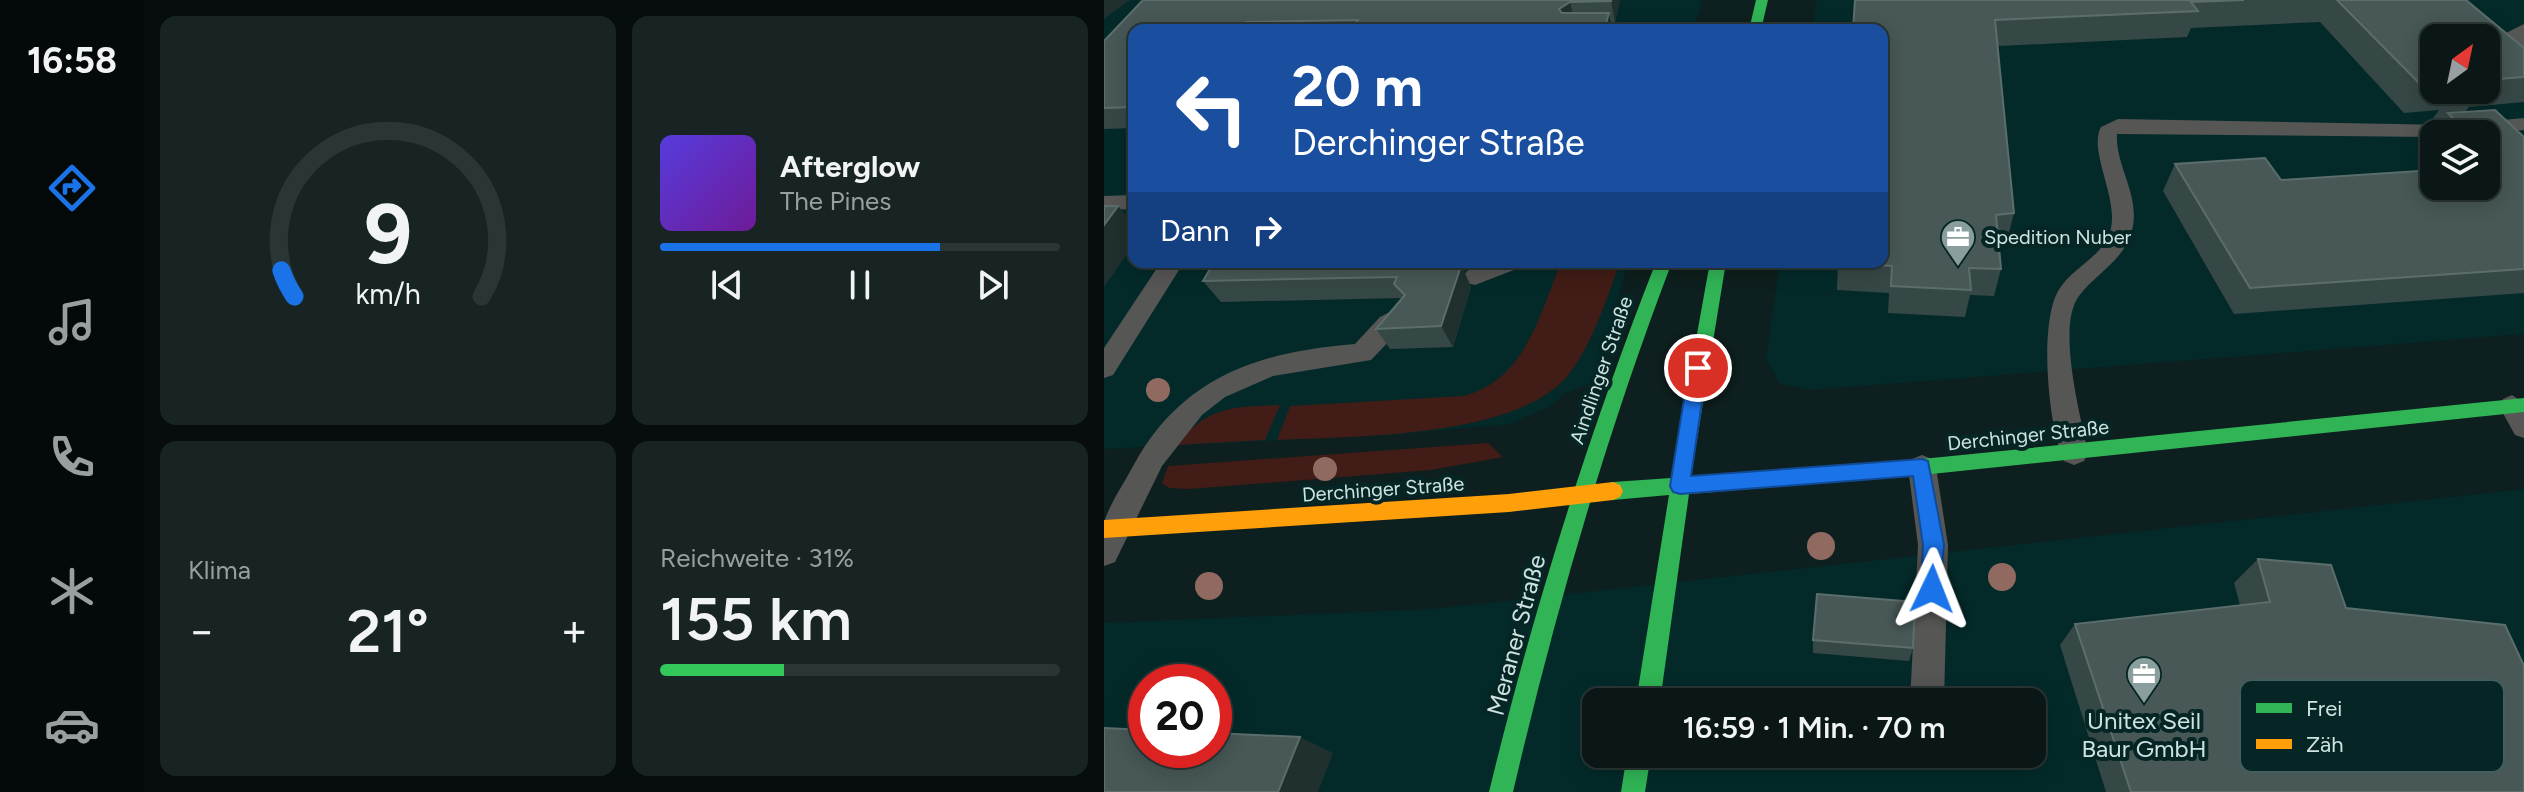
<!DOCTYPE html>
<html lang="de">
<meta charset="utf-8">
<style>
:root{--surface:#0a1716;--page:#182423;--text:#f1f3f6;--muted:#999fa1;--line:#2a3635;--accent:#1a73e8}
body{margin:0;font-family:Figtree,sans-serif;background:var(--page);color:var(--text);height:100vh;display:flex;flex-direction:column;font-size:30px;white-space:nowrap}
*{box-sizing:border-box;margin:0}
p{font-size:26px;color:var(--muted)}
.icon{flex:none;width:44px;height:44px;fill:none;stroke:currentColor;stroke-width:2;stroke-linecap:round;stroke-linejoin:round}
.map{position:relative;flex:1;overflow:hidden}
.details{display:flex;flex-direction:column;gap:16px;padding:16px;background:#060d0c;width:960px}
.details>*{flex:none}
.top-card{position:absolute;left:24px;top:24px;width:760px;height:244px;border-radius:16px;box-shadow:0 4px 20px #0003,0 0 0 2px var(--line);background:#1a4fa0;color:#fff;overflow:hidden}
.needle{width:52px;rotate:33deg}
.buttons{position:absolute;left:1316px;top:24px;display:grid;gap:16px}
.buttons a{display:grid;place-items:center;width:80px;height:80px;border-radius:16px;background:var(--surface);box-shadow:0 4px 20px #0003,0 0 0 2px var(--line);font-size:40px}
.speed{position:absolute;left:24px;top:664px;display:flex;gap:16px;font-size:40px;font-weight:700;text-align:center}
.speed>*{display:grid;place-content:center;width:104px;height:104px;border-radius:50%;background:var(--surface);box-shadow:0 4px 20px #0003,0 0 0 2px var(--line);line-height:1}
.speed .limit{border:12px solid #d22;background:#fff;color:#111}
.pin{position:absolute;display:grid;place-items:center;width:68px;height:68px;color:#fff;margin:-34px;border:4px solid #fff;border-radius:50%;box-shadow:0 2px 8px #0007}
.me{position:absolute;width:88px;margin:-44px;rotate:2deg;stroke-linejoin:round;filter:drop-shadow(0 0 6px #0008)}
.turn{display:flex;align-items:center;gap:28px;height:168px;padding:0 32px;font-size:36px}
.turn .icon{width:104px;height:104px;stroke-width:2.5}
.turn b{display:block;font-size:56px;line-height:68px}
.then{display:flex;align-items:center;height:76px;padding:0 32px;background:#0003;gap:16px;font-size:30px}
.big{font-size:60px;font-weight:600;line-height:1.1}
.details .card{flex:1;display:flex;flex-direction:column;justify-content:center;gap:12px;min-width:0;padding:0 28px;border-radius:16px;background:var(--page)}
.details .dial{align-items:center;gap:0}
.dial svg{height:208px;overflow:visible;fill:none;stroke:var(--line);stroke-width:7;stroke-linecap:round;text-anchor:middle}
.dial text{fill:var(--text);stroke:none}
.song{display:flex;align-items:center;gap:24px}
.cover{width:96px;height:96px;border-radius:12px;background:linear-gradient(135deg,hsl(250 70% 55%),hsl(280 70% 35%))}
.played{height:8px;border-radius:4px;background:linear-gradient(90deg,var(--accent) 70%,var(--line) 70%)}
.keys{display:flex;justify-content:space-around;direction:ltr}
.heat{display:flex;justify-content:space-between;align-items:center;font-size:44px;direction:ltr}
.charge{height:12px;border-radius:6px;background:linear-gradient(90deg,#34c759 31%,var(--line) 0)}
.details .tiles{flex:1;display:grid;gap:16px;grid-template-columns:repeat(2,1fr)}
.trip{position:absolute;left:478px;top:688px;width:464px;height:80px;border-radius:16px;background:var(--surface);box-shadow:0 4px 20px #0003,0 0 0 2px var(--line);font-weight:600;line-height:80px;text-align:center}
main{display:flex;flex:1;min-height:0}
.dock{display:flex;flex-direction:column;width:144px;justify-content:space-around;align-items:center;background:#040909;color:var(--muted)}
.dock .icon{width:56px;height:56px}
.dock .on{color:var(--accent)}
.dock b{font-size:36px;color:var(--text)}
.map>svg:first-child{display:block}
.built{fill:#032a29;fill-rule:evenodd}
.green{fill:#421c16}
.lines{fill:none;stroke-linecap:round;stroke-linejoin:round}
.lane{fill:#565655;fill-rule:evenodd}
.fast{fill:#30b455;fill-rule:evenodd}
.slow{fill:#ff9f0a;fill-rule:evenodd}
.tree{fill:#906a61}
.wall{fill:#364846;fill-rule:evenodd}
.shaded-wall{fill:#1f302f}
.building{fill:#475856;stroke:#5c6e6c;stroke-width:2}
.route{fill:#1a73e8;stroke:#114b97;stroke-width:2}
.labels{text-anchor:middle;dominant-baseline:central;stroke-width:8;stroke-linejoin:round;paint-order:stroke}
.poi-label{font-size:20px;fill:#cde2e1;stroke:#062625;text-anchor:start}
.street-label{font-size:20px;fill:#cde2e1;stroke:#062625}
.near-street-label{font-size:24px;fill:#cde2e1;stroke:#062625}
.near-poi-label{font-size:24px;fill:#cde2e1;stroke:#062625}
.key{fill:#062625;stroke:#425e5d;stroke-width:2}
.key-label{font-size:22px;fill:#cde2e1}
</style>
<main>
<nav class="dock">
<b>16:58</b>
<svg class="icon on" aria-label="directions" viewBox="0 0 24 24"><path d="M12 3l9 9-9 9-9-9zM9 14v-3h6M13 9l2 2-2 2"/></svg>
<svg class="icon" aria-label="music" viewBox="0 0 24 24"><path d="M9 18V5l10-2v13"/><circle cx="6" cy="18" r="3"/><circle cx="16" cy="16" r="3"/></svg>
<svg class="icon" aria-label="phone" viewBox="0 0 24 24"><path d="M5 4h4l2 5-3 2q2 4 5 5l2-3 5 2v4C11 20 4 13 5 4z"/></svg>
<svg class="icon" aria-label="climate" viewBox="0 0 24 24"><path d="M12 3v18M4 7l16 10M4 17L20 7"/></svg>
<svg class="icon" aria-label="car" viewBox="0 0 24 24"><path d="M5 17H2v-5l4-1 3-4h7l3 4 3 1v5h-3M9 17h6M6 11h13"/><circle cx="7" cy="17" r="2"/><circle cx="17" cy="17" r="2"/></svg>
</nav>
<section class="details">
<div class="tiles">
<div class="card dial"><svg viewBox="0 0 100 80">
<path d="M14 69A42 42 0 1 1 86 69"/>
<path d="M14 69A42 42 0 0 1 9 59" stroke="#1a73e8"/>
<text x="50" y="56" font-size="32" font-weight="700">9</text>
<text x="50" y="72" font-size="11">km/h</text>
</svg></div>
<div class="card">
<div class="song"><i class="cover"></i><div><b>Afterglow</b><p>The Pines</p></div></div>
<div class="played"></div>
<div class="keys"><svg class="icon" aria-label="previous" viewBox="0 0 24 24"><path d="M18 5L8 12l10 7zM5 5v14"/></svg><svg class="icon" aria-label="pause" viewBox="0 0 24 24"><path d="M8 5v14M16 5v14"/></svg><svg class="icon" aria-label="next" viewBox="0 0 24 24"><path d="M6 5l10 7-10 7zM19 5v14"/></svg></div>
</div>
<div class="card"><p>Klima</p>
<div class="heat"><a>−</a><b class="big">21°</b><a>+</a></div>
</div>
<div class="card"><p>Reichweite · 31%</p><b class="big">155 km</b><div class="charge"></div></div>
</div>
</section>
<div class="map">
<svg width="1420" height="792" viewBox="0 0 1420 792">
<rect width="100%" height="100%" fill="#0d1f1e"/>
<!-- built -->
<path class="built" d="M0,0H598L590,30H30V262H524L489,382L460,394L447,406L406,424L283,435L0,449Z
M713,0H1420V334L705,390L676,384L662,359L676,262H778V30H708ZM1330,38H1382V90H1330ZM1330,134H1382V186H1330Z
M1420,489V792H0V623L328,609ZM42,682H110V750H42ZM492,702H928V754H492Z"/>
<!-- green -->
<path class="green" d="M457,262H516C503,298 489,343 465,374C415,438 249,436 173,440L186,406L359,396C421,381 436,314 457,262Z
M176,405L161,440L72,445C104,406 129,407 176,405Z
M384,443L399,457L327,470L85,489L65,488L58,483L64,466Z"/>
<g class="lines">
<!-- lane -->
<path class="lane" d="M652,23L658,24L659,30H463L471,25Z
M1420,24V57L1414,56L1400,34Z
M1420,118V130L1330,137L1013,134C1011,166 1037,196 1028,230C1020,261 993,272 975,296C952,326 977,417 984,453L980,461L970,465L960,461C944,427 934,319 956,288C971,265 1000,257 1007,228C1014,197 984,150 997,127L1014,119L1344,125Z
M30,195V209L0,210V196Z
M57,262H80L9,375L0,378V348Z
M385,262H418L415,268L371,285L363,283L359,277L363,271Z
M298,306L306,309L310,315L267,360L169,376L121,397L98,415L58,466L11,562L0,566C0,553 0,535 0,523C5,505 19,485 28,468C77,377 153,352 251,344L276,317Z
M1408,395L1420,403V438L1411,435L1395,406L1399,399Z
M818,455L828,459L832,467L844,545L840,702H806L814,545L804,467L808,459Z"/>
<!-- fast -->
<path class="fast" d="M652,0H664L657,30H645Z
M552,262H568C502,435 451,612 409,792H385C429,611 484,435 552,262Z
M606,262H622L587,476L818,459L1420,398V412L818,475L585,494L556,702H532L565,495L509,500L502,497L499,491L502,485L509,482L567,478Z
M523,754H547L541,792H517Z"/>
<!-- slow -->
<path class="slow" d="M509,482L516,485L519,491L516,497L509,500L405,512L0,538V520L405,494Z"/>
</g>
<!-- trees -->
<g class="tree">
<circle cx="54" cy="390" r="12"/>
<circle cx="221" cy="469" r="12"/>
<circle cx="717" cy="546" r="14"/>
<circle cx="898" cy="577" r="14"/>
<circle cx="105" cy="586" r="14"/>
</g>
<!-- wall -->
<path class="wall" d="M39,0H516L511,22H506L508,30H30V128L0,129V41Z
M751,0H1362L1420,48V102L1365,107L1361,112L1420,137V293L1130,314L1059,191L1071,164L1177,180L1320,171L1330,158V186H1382V134H1330V145L1325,140L1338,122H1326L1335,110L1300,113L1216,22L1087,28L1083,37L894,46L910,213L903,240L894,241L897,269L890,296L866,295L861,317L784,313L785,293L733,290L734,262H778ZM1330,38H1382V90H1330Z
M110,262H375L362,268L360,271L367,287L349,347L286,349L272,329L298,298L117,302L99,281Z
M1154,559L1242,608L1420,792H1002L956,645L971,624L1136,605L1130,583Z
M709,640L809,648L805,661L709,653Z"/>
<!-- shaded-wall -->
<path class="shaded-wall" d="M0,0H26L0,19Z
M507,0H516L511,22L507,1Z
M466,2L471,22L460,30L455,9Z
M505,13L508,30H500Z
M142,22L147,30H136Z
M14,206L30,224V244L0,287V225Z
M349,262H375L362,268L360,271L367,287L349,347L337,326Z
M196,737L229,753L214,792H174Z"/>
<!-- building -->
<path class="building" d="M39,0H507V1L466,2L455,9L458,13H505L500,30H248L254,20L142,22L136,30H30V107L0,108V41Z
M751,0H1140L1087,2L1094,11L891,20L910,213L892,215L897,269L865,268L867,290L787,286L788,266L734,263V262H778V30H749Z
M1233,0H1362L1420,48V77L1382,80V38H1330V85L1318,86Z
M1350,90H1370L1374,94L1345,95Z
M1391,110L1420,137V269L1146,288L1071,164L1161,158L1177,180L1330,170V186H1382V134H1364L1344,113Z
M0,206H14L0,225Z
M110,262H349L350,264L357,266L337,326L272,329L301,295L290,284L293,277L99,281Z
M1154,559L1227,565L1242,608L1401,625L1420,666V792H1027L971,624L1166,602Z
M713,594L811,602L809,648L709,640Z
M0,728L42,730V750H110V733L196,737L174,792H0Z"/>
<!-- route -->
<path class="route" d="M594,361L603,368L587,476L818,459L824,461L840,545L835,596L828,599L820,596L817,589L819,545L809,476L576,494L569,492L566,486L585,368Z"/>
<!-- icons -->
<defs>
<g id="office-pin" transform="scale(1.8)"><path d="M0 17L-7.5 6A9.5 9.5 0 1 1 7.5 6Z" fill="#8a9e9d" stroke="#062625"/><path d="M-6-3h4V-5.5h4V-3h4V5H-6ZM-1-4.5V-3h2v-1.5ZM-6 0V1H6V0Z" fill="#fff"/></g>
</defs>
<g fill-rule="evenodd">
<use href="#office-pin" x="854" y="237"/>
<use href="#office-pin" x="1040" y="674"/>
</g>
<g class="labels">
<!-- poi labels -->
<g class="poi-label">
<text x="880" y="237">Spedition Nuber</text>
</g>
<!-- street labels -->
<g class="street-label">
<text transform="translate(497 370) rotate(-71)">Aindlinger Straße</text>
<text transform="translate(924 435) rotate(-6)">Derchinger Straße</text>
<text transform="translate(279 489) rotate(-4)">Derchinger Straße</text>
</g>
<!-- near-street labels -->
<g class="near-street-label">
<text transform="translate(412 635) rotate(-75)">Meraner Straße</text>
</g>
<!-- near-poi labels -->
<g class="near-poi-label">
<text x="1040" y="720">Unitex Seil<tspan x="1040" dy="28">Baur GmbH</tspan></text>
</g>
</g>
<!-- legend -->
<rect x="1136" y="680" width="264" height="92" rx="12" class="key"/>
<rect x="1152" y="703" width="36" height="10" fill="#30b455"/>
<rect x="1152" y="739" width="36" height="10" fill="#ff9f0a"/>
<g class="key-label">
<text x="1202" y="716">Frei</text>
<text x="1202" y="752">Zäh</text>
</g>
</svg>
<div class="buttons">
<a><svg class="needle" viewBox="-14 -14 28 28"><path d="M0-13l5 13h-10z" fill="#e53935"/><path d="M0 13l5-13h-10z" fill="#999fa1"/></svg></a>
<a><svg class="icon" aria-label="layers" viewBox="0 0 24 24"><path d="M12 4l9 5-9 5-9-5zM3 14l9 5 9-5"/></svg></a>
</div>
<div class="speed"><div class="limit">20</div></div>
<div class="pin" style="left:594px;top:368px;background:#d93025"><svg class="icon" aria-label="arrive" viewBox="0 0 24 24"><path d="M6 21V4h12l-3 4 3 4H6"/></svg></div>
<svg class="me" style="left:828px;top:589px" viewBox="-20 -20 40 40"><path d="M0-17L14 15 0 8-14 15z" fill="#1a73e8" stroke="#fff" stroke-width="4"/></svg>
<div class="trip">16:59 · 1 Min. · 70 m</div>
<div class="top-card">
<div class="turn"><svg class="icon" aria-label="left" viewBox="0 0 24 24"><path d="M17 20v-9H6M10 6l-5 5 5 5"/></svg><div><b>20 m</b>Derchinger Straße</div></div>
<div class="then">Dann<svg class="icon" aria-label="right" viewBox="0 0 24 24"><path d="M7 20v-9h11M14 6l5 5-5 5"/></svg></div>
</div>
</div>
</main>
